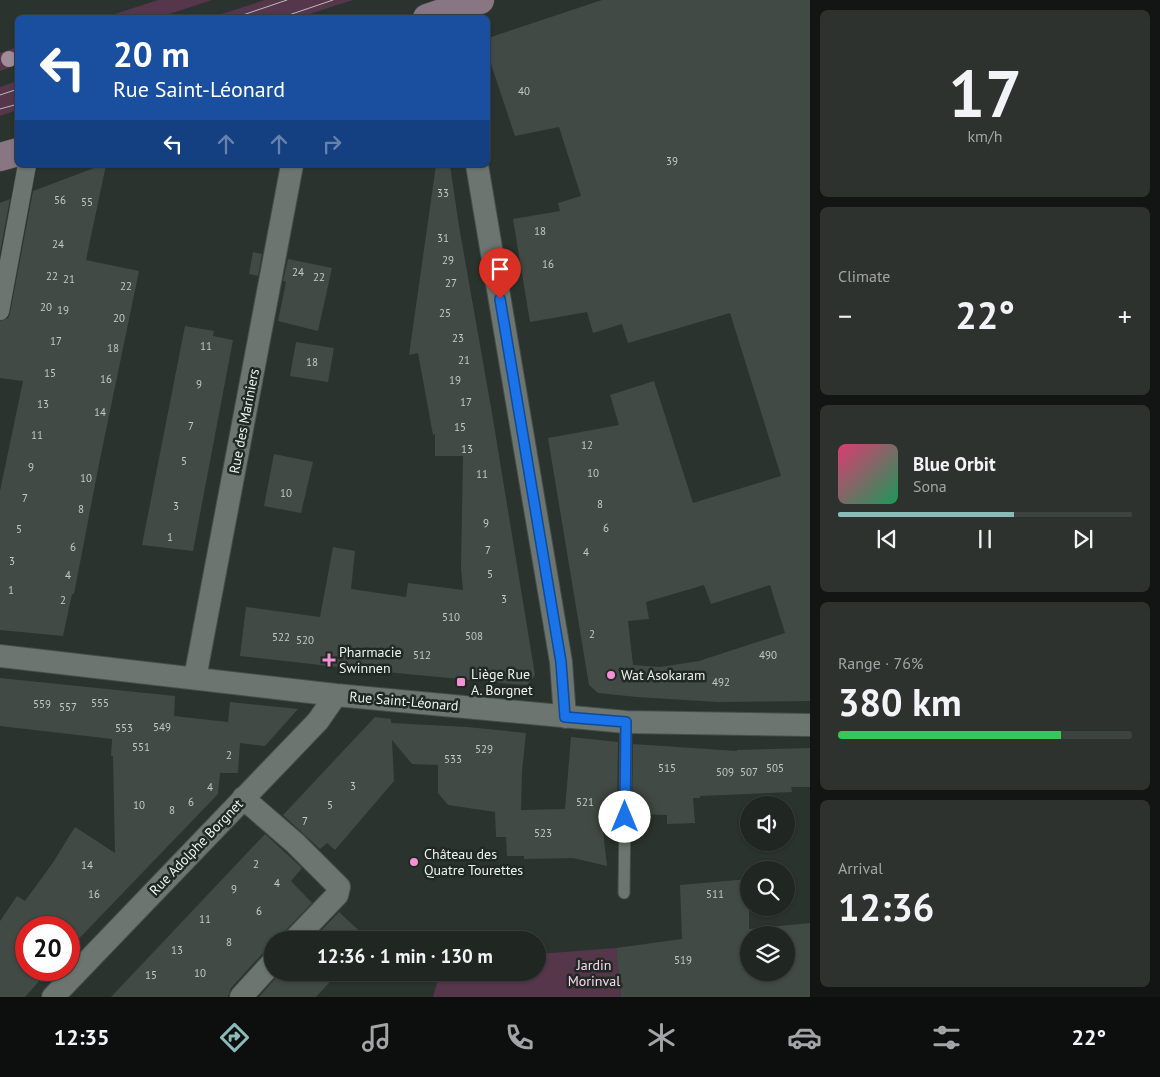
<!DOCTYPE html>
<meta charset="utf-8">
<style>
:root{--surface:#202622;--page:#2d322f;--text:#f1f3f6;--muted:#a2a5a5;--line:#3d4340;--accent:#8bbbb9}
body{margin:0;font-family:"PT Sans",sans-serif;background:var(--page);color:var(--text);height:100vh;display:flex;flex-direction:column;font-size:19px;white-space:nowrap}
*{box-sizing:border-box;margin:0}
p{font-size:16px;color:var(--muted)}
.icon{flex:none;width:28px;height:28px;fill:none;stroke:currentColor;stroke-width:2;stroke-linecap:round;stroke-linejoin:round}
.map{position:relative;flex:1;overflow:hidden}
.side{display:flex;flex-direction:column;gap:10px;padding:10px;background:#121513;width:350px}
.side>*{flex:none}
.banner{position:absolute;left:15px;top:15px;width:475px;height:152px;border-radius:8px;box-shadow:0 1px 4px #0004,0 0 0 1px var(--line);background:#1a4fa0;color:#fff;overflow:hidden}
.fabs{position:absolute;left:740px;top:796px;display:grid;gap:10px}
.fabs a{display:grid;place-items:center;width:55px;height:55px;border-radius:50%;background:var(--surface);box-shadow:0 1px 4px #0004,0 0 0 1px var(--line);font-size:25px}
.speed{position:absolute;left:15px;top:916px;display:flex;gap:10px;font-size:25px;font-weight:700;text-align:center}
.speed>*{display:grid;place-content:center;width:65px;height:65px;border-radius:50%;background:var(--surface);box-shadow:0 1px 4px #0004,0 0 0 1px var(--line);line-height:1}
.speed .limit{border:8px solid #d22;background:#fff;color:#111}
.pin{position:absolute;display:grid;place-items:center;width:42px;height:42px;color:#fff;margin:-51px -21px;border-radius:50% 50% 50% 0;rotate:-45deg;box-shadow:0 0 5px #0007}
.pin .icon{rotate:45deg}
.me{position:absolute;width:55px;margin:-28px;rotate:0deg;stroke-linejoin:round;filter:drop-shadow(0 0 4px #0008)}
.turn{display:flex;align-items:center;gap:18px;height:105px;padding:0 15px;font-size:22px}
.turn .icon{width:65px;height:65px;stroke-width:2.5}
.turn b{display:block;font-size:35px;line-height:42px}
.lanes{display:flex;align-items:center;height:48px;padding:0 15px;background:#0003;justify-content:center;gap:25px;direction:ltr}
.lanes .off{opacity:.35}
.big{font-size:38px;font-weight:700;line-height:1.1}
.side .card{flex:1;display:flex;flex-direction:column;justify-content:center;gap:8px;min-width:0;padding:0 18px;border-radius:8px;background:var(--page)}
.side .dial{align-items:center;gap:0}
.dial b{font-size:65px;line-height:1}
.song{display:flex;align-items:center;gap:15px}
.cover{width:60px;height:60px;border-radius:8px;background:linear-gradient(135deg,hsl(340 70% 55%),hsl(150 70% 35%))}
.played{height:5px;border-radius:2px;background:linear-gradient(90deg,var(--accent) 60%,var(--line) 60%)}
.keys{display:flex;justify-content:space-around;direction:ltr}
.heat{display:flex;justify-content:space-between;align-items:center;font-size:28px;direction:ltr}
.charge{height:8px;border-radius:4px;background:linear-gradient(90deg,#34c759 76%,var(--line) 0)}
.trip{position:absolute;left:264px;top:931px;width:282px;height:50px;border-radius:25px;background:var(--surface);box-shadow:0 1px 4px #0004,0 0 0 1px var(--line);font-weight:700;line-height:50px;text-align:center}
.menu{display:flex;height:80px;justify-content:space-around;align-items:center;background:#0d0f0e;color:var(--muted)}
.menu .icon{width:35px;height:35px}
.menu .on{color:var(--accent)}
.menu b{font-size:22px;color:var(--text)}
main{display:flex;flex:1;min-height:0}
.map>svg:first-child{display:block}
.green{fill:#56364b}
.building{fill:#424a45;fill-rule:evenodd}
.lines{fill:none;stroke-linecap:round;stroke-linejoin:round}
.service-casing{stroke:#484f4a;stroke-width:13}
.pedestrian-casing{stroke:#484f4a;stroke-width:19}
.minor-casing{stroke:#484f4a;stroke-width:24}
.secondary-casing{stroke:#484f4a;stroke-width:29}
.service{stroke:#6c7570;stroke-width:11}
.pedestrian{stroke:#6c7570;stroke-width:18}
.minor{stroke:#6c7570;stroke-width:22}
.secondary{stroke:#887682;stroke-width:28}
.tram{stroke:#b7bdb9;stroke-width:1}
.tree{fill:#9f8c98}
.route-casing{stroke:#114b97;stroke-width:12}
.route{stroke:#1a73e8;stroke-width:9}
.poi-dot{fill:#f491d4;stroke:#212924;stroke-width:2}
.labels{text-anchor:middle;dominant-baseline:central;stroke-width:5;stroke-linejoin:round;paint-order:stroke}
.number-label{font-size:11px;fill:#c3c9c4}
.street-label{font-size:14px;fill:#eef3ef;stroke:#212924}
.poi-label{font-size:14px;fill:#eef3ef;stroke:#212924;text-anchor:start}
.park-label{font-size:14px;fill:#fed5ef;stroke:#212924}
</style>
<main>
<div class="map">
<svg width="810" height="997" viewBox="0 0 810 997">
<rect width="100%" height="100%" fill="#2b332e"/>
<!-- green -->
<path class="green" d="M158,0H212L160,17H106Z
M265,0H353L300,17H212Z
M17,47V65L0,71V53Z
M17,81V110L0,116V87Z
M616,948L621,997H433L440,973L538,972V954Z"/>
<!-- building -->
<path class="building" d="M602,0H810V701L717,702L637,697L598,693L589,685L548,438L619,425L610,395L654,381L693,503L781,476L730,313L628,343L622,324L593,333L587,312L530,322L513,219L560,211L558,203L581,196L559,127L515,136L488,55V38ZM704,585L711,604L770,585L785,633L699,661L660,667L633,665L628,621L649,619L646,602Z
M102,165H106L86,260L139,271L99,464L74,594H72L63,636L0,630V491L23,381L0,378V321L8,318L10,313L33,191Z
M436,165H450L459,226L492,413L535,675L527,685L512,684L365,670L240,656L246,607L320,617L333,547L355,551L351,589L406,597L408,583L463,590L461,568L463,456H435V434L433,435L418,353L409,355Z
M10,199L0,253V203Z
M253,252L262,254L258,276L249,274Z
M288,259L332,268L318,331L278,321L286,282L283,281Z
M185,326L214,331L213,336L233,340L193,551L142,545Z
M296,342L334,348L328,382L290,376Z
M274,454L313,462L301,513L264,506Z
M0,678L175,696L174,716L228,722L230,702L298,709L265,746L240,743L238,773H220L218,794L69,949V928H26V970H49L25,997H0V921L17,896L25,901L52,864L75,827L115,853L113,756H111L112,739L0,726Z
M375,717L391,719V723L467,727L526,733L522,771L521,810L565,809L571,737L618,742L617,814H601L607,866L573,858L524,859V856H507L506,837H496L495,812L448,805L438,793V765L412,764L392,740L394,781L335,850L327,843L320,849L283,815Z
M633,744L737,751V750L810,748V787H791L792,792L700,796V798H693L695,823L667,824V815L632,814Z
M265,834L302,868L291,881L312,903L285,931L281,940H272V950L268,951L262,954L231,988L228,997H111Z
M749,879V929L810,923V997H621L616,948L682,939L680,885ZM749,935H786V972H749Z
M339,912L369,940H312Z
M281,972H339L316,997H259Z"/>
<g class="lines">
<!-- service casing -->
<g class="service-casing">
<path id="service" d="M624,893L626,722"/>
</g>
<!-- pedestrian casing -->
<g class="pedestrian-casing">
<path id="pedestrian" d="M0,311L27,165"/>
</g>
<!-- minor casing -->
<g class="minor-casing">
<path id="minor" d="M477,165L561,662L565,717
M0,656L336,695L626,722L810,725
M195,678L292,165
M243,798L295,843L339,887L337,895L294,940
M53,997L318,721L336,695
M241,997L272,963"/>
</g>
<!-- secondary casing -->
<g class="secondary-casing">
<path id="secondary" d="M427,18L480,0
M0,157L18,152"/>
</g>
<!-- service -->
<use href="#service" class="service"/>
<!-- pedestrian -->
<use href="#pedestrian" class="pedestrian"/>
<!-- minor -->
<use href="#minor" class="minor"/>
<!-- secondary -->
<use href="#secondary" class="secondary"/>
<!-- tram -->
<path class="tram" d="M234,18L287,0
M280,18L333,0
M0,95L18,89
M0,109L18,104"/>
</g>
<!-- trees -->
<circle class="tree" cx="9" cy="59" r="8"/>
<g class="lines">
<!-- route casing -->
<g class="route-casing">
<path id="route" d="M500,299L561,662L565,717L626,722L625,817"/>
</g>
<!-- route -->
<use href="#route" class="route"/>
</g>
<!-- markers -->
<g class="poi-dot">
<path d="M326.5 652.5h5v5h5v5h-5v5h-5v-5h-5v-5h5z"/>
<circle cx="611" cy="675" r="5"/>
<rect x="456" y="677" width="10" height="10" rx="2.5"/>
<circle cx="414" cy="862" r="5"/>
</g>
<g class="labels">
<!-- number labels -->
<g class="number-label">
<text x="524" y="91">40</text>
<text x="672" y="161">39</text>
<text x="443" y="193">33</text>
<text x="60" y="200">56</text>
<text x="87" y="202">55</text>
<text x="540" y="231">18</text>
<text x="443" y="238">31</text>
<text x="58" y="244">24</text>
<text x="448" y="260">29</text>
<text x="548" y="264">16</text>
<text x="298" y="272">24</text>
<text x="52" y="276">22</text>
<text x="319" y="277">22</text>
<text x="69" y="279">21</text>
<text x="451" y="283">27</text>
<text x="126" y="286">22</text>
<text x="46" y="307">20</text>
<text x="63" y="310">19</text>
<text x="445" y="313">25</text>
<text x="119" y="318">20</text>
<text x="458" y="338">23</text>
<text x="56" y="341">17</text>
<text x="206" y="346">11</text>
<text x="113" y="348">18</text>
<text x="464" y="360">21</text>
<text x="312" y="362">18</text>
<text x="50" y="373">15</text>
<text x="106" y="379">16</text>
<text x="455" y="380">19</text>
<text x="199" y="384">9</text>
<text x="466" y="402">17</text>
<text x="43" y="404">13</text>
<text x="100" y="412">14</text>
<text x="191" y="426">7</text>
<text x="460" y="427">15</text>
<text x="37" y="435">11</text>
<text x="587" y="445">12</text>
<text x="467" y="449">13</text>
<text x="184" y="461">5</text>
<text x="31" y="467">9</text>
<text x="593" y="473">10</text>
<text x="482" y="474">11</text>
<text x="86" y="478">10</text>
<text x="286" y="493">10</text>
<text x="25" y="498">7</text>
<text x="600" y="504">8</text>
<text x="176" y="506">3</text>
<text x="81" y="509">8</text>
<text x="486" y="523">9</text>
<text x="606" y="528">6</text>
<text x="19" y="529">5</text>
<text x="170" y="537">1</text>
<text x="73" y="547">6</text>
<text x="488" y="550">7</text>
<text x="586" y="552">4</text>
<text x="12" y="561">3</text>
<text x="490" y="574">5</text>
<text x="68" y="575">4</text>
<text x="11" y="590">1</text>
<text x="504" y="599">3</text>
<text x="63" y="600">2</text>
<text x="451" y="617">510</text>
<text x="592" y="634">2</text>
<text x="474" y="636">508</text>
<text x="281" y="637">522</text>
<text x="305" y="640">520</text>
<text x="422" y="655">512</text>
<text x="768" y="655">490</text>
<text x="721" y="682">492</text>
<text x="100" y="703">555</text>
<text x="42" y="704">559</text>
<text x="68" y="707">557</text>
<text x="162" y="727">549</text>
<text x="124" y="728">553</text>
<text x="141" y="747">551</text>
<text x="484" y="749">529</text>
<text x="229" y="755">2</text>
<text x="453" y="759">533</text>
<text x="667" y="768">515</text>
<text x="775" y="768">505</text>
<text x="725" y="772">509</text>
<text x="749" y="772">507</text>
<text x="353" y="786">3</text>
<text x="210" y="787">4</text>
<text x="191" y="802">6</text>
<text x="585" y="802">521</text>
<text x="139" y="805">10</text>
<text x="330" y="805">5</text>
<text x="172" y="810">8</text>
<text x="305" y="821">7</text>
<text x="543" y="833">523</text>
<text x="256" y="864">2</text>
<text x="87" y="865">14</text>
<text x="277" y="883">4</text>
<text x="234" y="889">9</text>
<text x="94" y="894">16</text>
<text x="715" y="894">511</text>
<text x="259" y="911">6</text>
<text x="205" y="919">11</text>
<text x="229" y="942">8</text>
<text x="177" y="950">13</text>
<text x="683" y="960">519</text>
<text x="200" y="973">10</text>
<text x="151" y="975">15</text>
</g>
<!-- street labels -->
<g class="street-label">
<text transform="translate(244 421) rotate(-79)">Rue des Mariniers</text>
<text transform="translate(404 701) rotate(5)">Rue Saint-Léonard</text>
<text transform="translate(196 847) rotate(-46)">Rue Adolphe Borgnet</text>
</g>
<!-- poi labels -->
<g class="poi-label">
<text x="339" y="652">Pharmacie<tspan x="339" dy="16">Swinnen</tspan></text>
<text x="471" y="674">Liège Rue<tspan x="471" dy="16">A. Borgnet</tspan></text>
<text x="621" y="675">Wat Asokaram</text>
<text x="424" y="854">Château des<tspan x="424" dy="16">Quatre Tourettes</tspan></text>
</g>
<!-- park labels -->
<g class="park-label">
<text x="594" y="965">Jardin<tspan x="594" dy="16">Morinval</tspan></text>
</g>
</g>
</svg>
<div class="fabs">
<a><svg class="icon" aria-label="sound" viewBox="0 0 24 24"><path d="M4 9h4l5-4v14l-5-4H4zM17 9q2 3 0 6"/></svg></a>
<a><svg class="icon" aria-label="search" viewBox="0 0 24 24"><circle cx="10" cy="10" r="6"/><path d="M15 15l6 6"/></svg></a>
<a><svg class="icon" aria-label="layers" viewBox="0 0 24 24"><path d="M12 4l9 5-9 5-9-5zM3 14l9 5 9-5"/></svg></a>
</div>
<div class="speed"><div class="limit">20</div></div>
<div class="pin" style="left:500px;top:299px;background:#d93025"><svg class="icon" aria-label="arrive" viewBox="0 0 24 24"><path d="M6 21V4h12l-3 4 3 4H6"/></svg></div>
<svg class="me" style="left:625px;top:817px" viewBox="-20 -20 40 40"><circle r="19" fill="#fff"/><path d="M0-13L10 11 0 6-10 11z" fill="#1a73e8"/></svg>
<div class="trip">12:36 · 1 min · 130 m</div>
<div class="banner">
<div class="turn"><svg class="icon" aria-label="left" viewBox="0 0 24 24"><path d="M17 20v-9H6M10 6l-5 5 5 5"/></svg><div><b>20 m</b>Rue Saint-Léonard</div></div>
<div class="lanes"><svg class="icon" aria-label="left" viewBox="0 0 24 24"><path d="M17 20v-9H6M10 6l-5 5 5 5"/></svg><svg class="icon off" aria-label="ahead" viewBox="0 0 24 24"><path d="M12 20V5M6 11l6-6 6 6"/></svg><svg class="icon off" aria-label="ahead" viewBox="0 0 24 24"><path d="M12 20V5M6 11l6-6 6 6"/></svg><svg class="icon off" aria-label="right" viewBox="0 0 24 24"><path d="M7 20v-9h11M14 6l5 5-5 5"/></svg></div>
</div>
</div>
<section class="side">
<div class="card dial"><b>17</b><p>km/h</p></div>
<div class="card"><p>Climate</p>
<div class="heat"><a>−</a><b class="big">22°</b><a>+</a></div>
</div>
<div class="card">
<div class="song"><i class="cover"></i><div><b>Blue Orbit</b><p>Sona</p></div></div>
<div class="played"></div>
<div class="keys"><svg class="icon" aria-label="previous" viewBox="0 0 24 24"><path d="M18 5L8 12l10 7zM5 5v14"/></svg><svg class="icon" aria-label="pause" viewBox="0 0 24 24"><path d="M8 5v14M16 5v14"/></svg><svg class="icon" aria-label="next" viewBox="0 0 24 24"><path d="M6 5l10 7-10 7zM19 5v14"/></svg></div>
</div>
<div class="card"><p>Range · 76%</p><b class="big">380 km</b><div class="charge"></div></div>
<div class="card"><p>Arrival</p><b class="big">12:36</b></div>
</section>
</main>
<nav class="menu">
<b>12:35</b>
<svg class="icon on" aria-label="directions" viewBox="0 0 24 24"><path d="M12 3l9 9-9 9-9-9zM9 14v-3h6M13 9l2 2-2 2"/></svg>
<svg class="icon" aria-label="music" viewBox="0 0 24 24"><path d="M9 18V5l10-2v13"/><circle cx="6" cy="18" r="3"/><circle cx="16" cy="16" r="3"/></svg>
<svg class="icon" aria-label="phone" viewBox="0 0 24 24"><path d="M5 4h4l2 5-3 2q2 4 5 5l2-3 5 2v4C11 20 4 13 5 4z"/></svg>
<svg class="icon" aria-label="climate" viewBox="0 0 24 24"><path d="M12 3v18M4 7l16 10M4 17L20 7"/></svg>
<svg class="icon" aria-label="car" viewBox="0 0 24 24"><path d="M5 17H2v-5l4-1 3-4h7l3 4 3 1v5h-3M9 17h6M6 11h13"/><circle cx="7" cy="17" r="2"/><circle cx="17" cy="17" r="2"/></svg>
<svg class="icon" aria-label="filters" viewBox="0 0 24 24"><path d="M4 7h16M4 17h16"/><circle cx="9" cy="7" r="2"/><circle cx="15" cy="17" r="2"/></svg>
<b>22°</b>
</nav>
